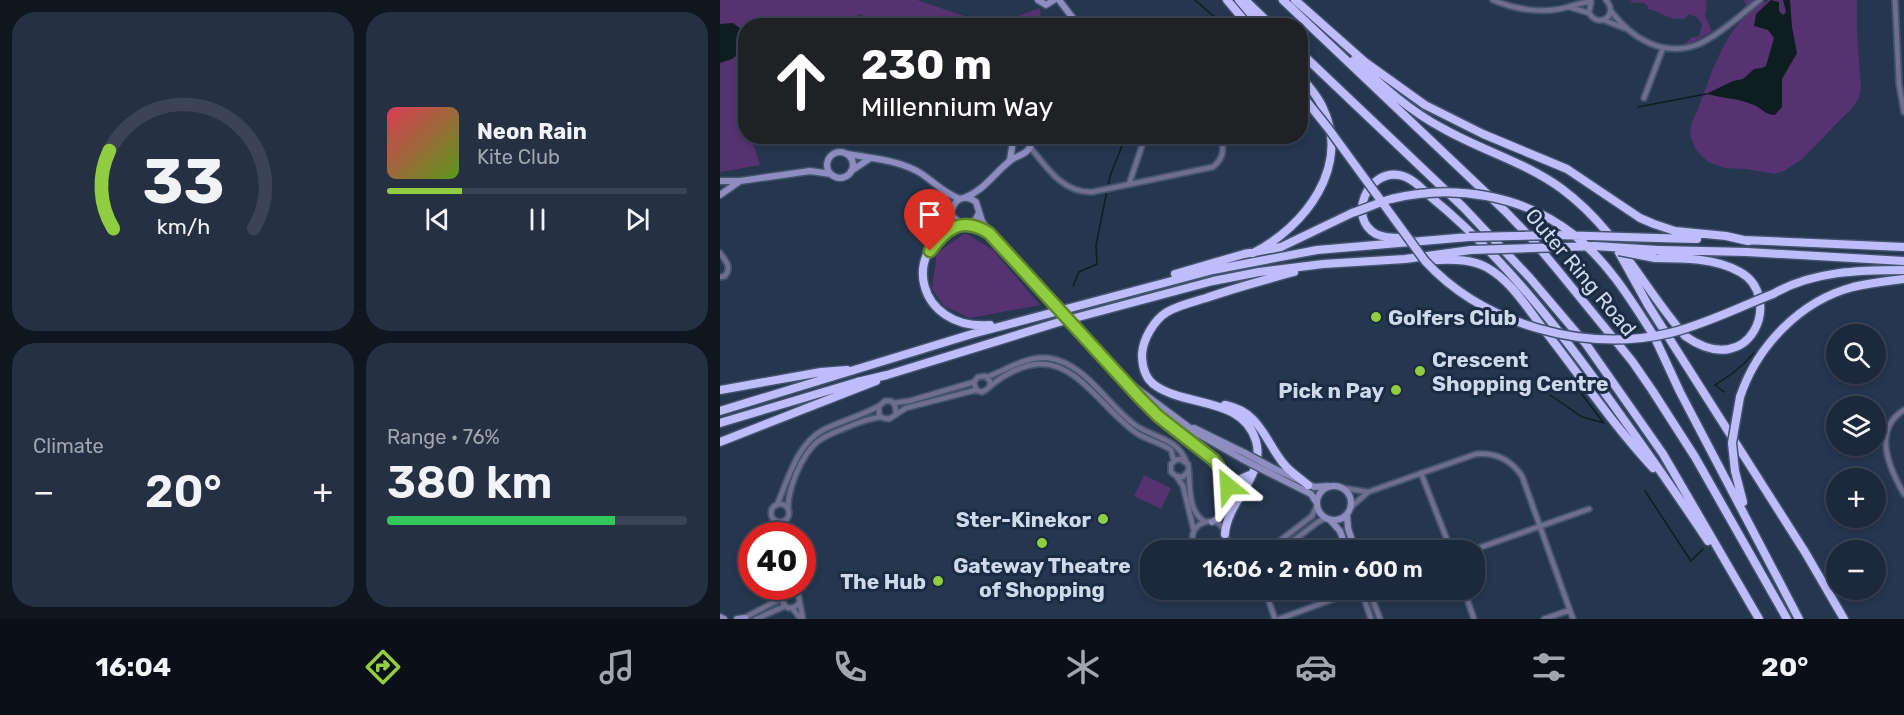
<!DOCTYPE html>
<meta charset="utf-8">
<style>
:root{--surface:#1c283b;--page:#253042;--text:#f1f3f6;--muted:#a0a6af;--line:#3a4455;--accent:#90cd40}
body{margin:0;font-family:Rubik,sans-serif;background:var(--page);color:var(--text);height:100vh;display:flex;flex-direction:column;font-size:22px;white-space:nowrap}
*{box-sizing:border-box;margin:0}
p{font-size:20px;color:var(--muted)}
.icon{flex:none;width:33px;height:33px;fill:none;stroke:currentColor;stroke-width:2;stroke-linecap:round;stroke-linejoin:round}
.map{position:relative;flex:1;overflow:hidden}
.side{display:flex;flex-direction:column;gap:12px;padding:12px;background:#0f1620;width:720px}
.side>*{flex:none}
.hud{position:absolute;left:18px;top:18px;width:570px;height:126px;border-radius:24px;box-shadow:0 3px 9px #0003,0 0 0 2px var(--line);background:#202124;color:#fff;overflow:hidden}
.controls{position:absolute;left:1106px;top:324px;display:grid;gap:12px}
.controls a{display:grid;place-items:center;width:60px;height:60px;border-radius:50%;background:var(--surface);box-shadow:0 3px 9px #0003,0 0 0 2px var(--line);font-size:30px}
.speed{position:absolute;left:18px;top:522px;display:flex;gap:12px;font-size:30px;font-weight:700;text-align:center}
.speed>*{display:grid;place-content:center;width:78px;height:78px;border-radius:50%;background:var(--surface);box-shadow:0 3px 9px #0003,0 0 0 2px var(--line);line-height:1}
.speed .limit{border:9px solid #d22;background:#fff;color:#111}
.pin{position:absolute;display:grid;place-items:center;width:51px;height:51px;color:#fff;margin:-62px -26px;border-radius:50% 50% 50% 0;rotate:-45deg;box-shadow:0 0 6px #0007}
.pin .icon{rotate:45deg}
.me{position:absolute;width:66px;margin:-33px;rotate:333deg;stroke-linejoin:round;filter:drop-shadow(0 0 4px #0008)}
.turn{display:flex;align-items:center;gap:21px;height:126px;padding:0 24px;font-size:27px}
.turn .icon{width:78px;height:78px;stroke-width:2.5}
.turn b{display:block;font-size:42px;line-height:51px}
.big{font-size:45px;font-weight:600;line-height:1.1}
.side .tile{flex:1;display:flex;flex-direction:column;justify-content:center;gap:9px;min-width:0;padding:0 21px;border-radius:24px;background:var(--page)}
.side .dial{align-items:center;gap:0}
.dial svg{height:156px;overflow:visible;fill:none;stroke:var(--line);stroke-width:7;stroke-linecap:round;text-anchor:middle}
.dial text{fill:var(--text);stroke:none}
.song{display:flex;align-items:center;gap:18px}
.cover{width:72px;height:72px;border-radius:9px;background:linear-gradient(135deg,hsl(350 70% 55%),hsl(90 70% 35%))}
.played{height:6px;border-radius:3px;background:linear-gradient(90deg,var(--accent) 25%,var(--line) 25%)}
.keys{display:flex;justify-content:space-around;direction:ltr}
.heat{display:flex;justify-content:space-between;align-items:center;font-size:33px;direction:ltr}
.charge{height:9px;border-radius:4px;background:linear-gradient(90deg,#34c759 76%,var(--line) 0)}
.side .tiles{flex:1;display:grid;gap:12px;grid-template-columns:repeat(2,1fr)}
.trip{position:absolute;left:420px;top:540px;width:345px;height:60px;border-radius:24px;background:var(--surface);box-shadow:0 3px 9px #0003,0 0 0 2px var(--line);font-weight:600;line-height:60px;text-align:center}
.tab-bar{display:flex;height:96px;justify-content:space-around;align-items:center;background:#0b1018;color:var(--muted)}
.tab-bar .icon{width:42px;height:42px}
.tab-bar .on{color:var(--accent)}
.tab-bar b{font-size:27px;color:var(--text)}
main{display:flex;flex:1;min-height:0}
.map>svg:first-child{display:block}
.green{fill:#573271}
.water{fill:#0e1e20}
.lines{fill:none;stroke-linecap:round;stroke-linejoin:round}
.stream{stroke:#0e1e20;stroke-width:1.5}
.street-casing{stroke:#43536b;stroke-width:8}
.secondary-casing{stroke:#43536b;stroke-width:9}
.highway-casing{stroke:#43536b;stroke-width:11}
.street{stroke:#6e6e8e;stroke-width:4.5}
.secondary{stroke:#8d8dc0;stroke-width:6}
.highway{stroke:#bdbdfc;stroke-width:8}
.secondary-bridge-casing{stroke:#43536b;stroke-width:9;stroke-linecap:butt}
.highway-bridge-casing{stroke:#43536b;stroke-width:11;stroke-linecap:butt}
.secondary-bridge{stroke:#8d8dc0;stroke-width:6}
.highway-bridge{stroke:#bdbdfc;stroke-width:8}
.route-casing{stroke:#5e852a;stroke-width:15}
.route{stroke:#90cd40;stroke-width:10}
.poi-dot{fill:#90cd40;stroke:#1b2b44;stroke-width:2}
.labels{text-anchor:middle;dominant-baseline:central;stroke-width:6;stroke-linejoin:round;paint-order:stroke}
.street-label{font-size:21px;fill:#ced9e9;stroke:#1b2b44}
.poi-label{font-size:21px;font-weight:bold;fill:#ced9e9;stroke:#1b2b44;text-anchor:end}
</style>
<main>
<section class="side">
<div class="tiles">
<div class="tile dial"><svg viewBox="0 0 100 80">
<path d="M14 69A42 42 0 1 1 86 69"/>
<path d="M14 69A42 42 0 0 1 12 29" stroke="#90cd40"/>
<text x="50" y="56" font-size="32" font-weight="700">33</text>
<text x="50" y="72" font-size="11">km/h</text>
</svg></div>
<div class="tile">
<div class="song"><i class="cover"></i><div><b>Neon Rain</b><p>Kite Club</p></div></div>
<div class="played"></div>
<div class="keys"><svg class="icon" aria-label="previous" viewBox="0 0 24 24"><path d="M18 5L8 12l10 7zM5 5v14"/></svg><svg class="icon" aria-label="pause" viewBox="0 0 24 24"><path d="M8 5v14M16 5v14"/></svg><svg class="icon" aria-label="next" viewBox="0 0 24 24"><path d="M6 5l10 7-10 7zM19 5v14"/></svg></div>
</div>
<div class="tile"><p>Climate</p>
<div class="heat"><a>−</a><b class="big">20°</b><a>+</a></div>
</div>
<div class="tile"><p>Range · 76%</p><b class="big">380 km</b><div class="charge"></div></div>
</div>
</section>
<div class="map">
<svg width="1184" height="619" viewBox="0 0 1184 619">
<rect width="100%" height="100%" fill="#25364f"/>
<!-- green -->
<path class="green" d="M0,0H197L271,25H172L138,14L132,25L26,26L25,94L18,99L25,122L26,136L31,137L40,165L0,172Z
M913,0H985L987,2L985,16L992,31L972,43H966L971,38L979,36L982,25L978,18L969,14L964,19C946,20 942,12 928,9V6L924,3L909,2Z
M1024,0H1042L1044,3L1048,0H1137V36L1141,88L1139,98L1133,107L1081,160L1064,171L1055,174L1025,169L1005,168L988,162L976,150L970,136L971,125C989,86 997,42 1029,12Z
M320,8L321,25H274Z
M245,233L273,250L320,305L250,318L224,306L212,289L217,253Z
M424,475L451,488L441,509L414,496Z"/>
<!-- water -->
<path class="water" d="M1051,0L1059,2V11L1063,15L1066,12L1063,0H1070L1072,27L1077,53L1062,79V107L1055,115C1046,115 1042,109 1034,105C1018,98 1002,98 986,94L1013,81L1023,79L1034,69L1042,68L1046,66L1054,38L1048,30L1034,26L1036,14Z
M13,23L25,32V49L12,59L0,63V24Z"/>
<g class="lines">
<!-- stream -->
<path class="stream" d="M475,0L499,21
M468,26C479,22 493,19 503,26
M918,107L986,94
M353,286L359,272L377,264L376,245L390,176L406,136
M851,380L883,422
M1004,392L995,385C1011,375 1022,367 1034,353
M830,395L862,417L884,423
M925,491L971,561L983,549
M1007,573L1011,580
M1027,607L1033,619"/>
<!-- street casing -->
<g class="street-casing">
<path id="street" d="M773,0C796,10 824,14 848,7C856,5 862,2 871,2
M1175,0L1179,84L1184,112
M871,2L869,13C880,30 899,14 886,0
M849,7L869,13
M891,11C912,39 944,58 979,44C1001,34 1021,14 1040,0
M884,20L904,28
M924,98L943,48
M310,147C327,168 343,193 372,192L493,167C504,158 504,150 501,136
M409,184L423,143L429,136
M0,253C6,261 12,267 5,276L0,277
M267,377C286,370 306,356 328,358C366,363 386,404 415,425C434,438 457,438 466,461
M270,385V381L265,376L258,377L254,382L256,390L262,392C267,390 269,387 273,384C285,374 303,365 319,364C358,361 387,415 418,434C428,440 441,443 451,450L454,461
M173,403L189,401L254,382
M1184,410C1152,430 1169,468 1184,494
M176,413L175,405L171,401H165L159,406V415L163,418L169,419L186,408L256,390
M468,471L463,477L456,476L451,472V464L456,460L460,459L468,464C471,483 466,510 485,522
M701,473L731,550
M457,477L463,486L474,531
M623,488L648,492
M51 513a9 9 0 1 1 18 0a9 9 0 1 1-18 0Z
M57,505C68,479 77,444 103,430C121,421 141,416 159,406
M631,507L648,492L756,454C776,452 791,460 802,476L853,619
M68,509C68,488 81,456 97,442C107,434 119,431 130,426C140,422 150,418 161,417
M53,519L54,536
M62,536L64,521
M506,538L519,550
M502,548L515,550
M478,550C459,527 496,509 505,532C507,539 505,545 500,550
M548,550L592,516L597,505
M561,550L598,522L606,518
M753,550L869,509
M545,590L555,619
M641,590L651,619
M649,590L660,619
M744,590L754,619
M79,603L75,607L68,608L63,603V595L70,591L78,593L83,619
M72,608L81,619
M24,618L62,598
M36,619L65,606
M559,619L638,590
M824,619L850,610"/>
</g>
<!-- secondary casing -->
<g class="secondary-casing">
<path id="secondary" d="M318,0L326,5L334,0
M339,0L359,26
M107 165a13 13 0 1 1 26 0a13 13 0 1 1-26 0Z
M128,154C151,158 176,160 197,171C213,180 221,192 240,199
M290,160L293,141L302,136
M131,171L149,159
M0,181H20L90,171L111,174
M223,192L233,217L240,223C249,226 256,222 259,212
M0,195L20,181
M244,198C265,190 274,173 291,160C298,155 306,155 310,147L309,141L311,136
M232,210C235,198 246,194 256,202L262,221L269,233L325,296
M363,336L399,373
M397,372L438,416L494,460C508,477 517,508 492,522
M411,384L478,434L522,459
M474,428L525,453
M553,468L594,487L608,486
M549,473L591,494L596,502
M597 503a17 17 0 1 1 34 0a17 17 0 1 1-34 0Z
M627,515L628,528L635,550
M610,520L620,531L627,550
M0,617L4,619
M17,619L25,618"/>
</g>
<!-- highway casing -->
<g class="highway-casing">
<path id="highway" d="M507,0L529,26
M519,0L541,26
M525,0L552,26
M563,0L784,210L810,237L836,268L912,361L932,390L975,457L1067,619
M575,0L645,62L705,105L763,134L847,169L920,218L934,224L955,231L1006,236L1028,241
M580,52L743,207L810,278L866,344L943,454L1039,619
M634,60C661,85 691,112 724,129C763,151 807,163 842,189C896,229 923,287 965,336C1032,383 1064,296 1020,272C996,258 963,258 935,258
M243,224C177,247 197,331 270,325
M682,238C674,238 664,238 656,234C627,218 647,170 679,175C692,177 703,190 712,198C785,258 842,333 897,410C928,453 958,496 988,541
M937,238L977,239
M1023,240L1184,247
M897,249L928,305L1085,552L1124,619
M938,250L1027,252L1184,261
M533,253C585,227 632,166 602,106C597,95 588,85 580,76
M712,260C730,260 749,258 766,267C790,280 806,306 822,327C859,374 892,424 933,468
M455,274L524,254L561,247L632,213
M1053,294C1092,271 1140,270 1184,270
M934,336L960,392L1079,619
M0,390L101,372L127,370
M1020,397C1037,346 1080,301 1133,287C1150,283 1167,281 1184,279
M505,405C540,412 544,439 563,463C570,472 580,478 588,485
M0,411L252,334L493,270L597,250L749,237
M0,423L137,382L167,375L336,323L493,281L539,272L603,264L685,259L751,250
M0,442L156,381
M1015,471L1023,502
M505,476L516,481L530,475
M505,534C507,501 546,476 536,441C523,397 467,407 436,386C425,379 422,367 422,354C423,339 434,320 447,312C459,305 473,302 486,298C515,288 544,280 574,272"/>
</g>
<!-- street -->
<use href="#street" class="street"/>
<!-- secondary -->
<use href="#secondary" class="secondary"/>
<!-- highway -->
<use href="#highway" class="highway"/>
<!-- secondary-bridge casing -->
<g class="secondary-bridge-casing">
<path id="secondary-bridge" d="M325,296L363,336
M525,453L553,468
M522,459L549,473"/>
</g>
<!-- highway-bridge casing -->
<g class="highway-bridge-casing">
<path id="highway-bridge" d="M580,93L608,128L705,261C764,325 866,353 950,333C986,324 1019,307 1053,294
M632,213C645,209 657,203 671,199C733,184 802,194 854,235C888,262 911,300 934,336
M749,237L836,235L937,238
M751,250L875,246L938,250
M899,251L935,258
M1015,471L1012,443L1020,397"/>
</g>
<!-- secondary-bridge -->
<use href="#secondary-bridge" class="secondary-bridge"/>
<!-- highway-bridge -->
<use href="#highway-bridge" class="highway-bridge"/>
</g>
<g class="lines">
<!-- route casing -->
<g class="route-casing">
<path id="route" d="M210,251C226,228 242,216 269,233L420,398L438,416L494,460L505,476L508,486"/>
</g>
<!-- route -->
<use href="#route" class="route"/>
</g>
<!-- markers -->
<g class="poi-dot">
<circle cx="656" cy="317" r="6"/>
<circle cx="700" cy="371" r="6"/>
<circle cx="676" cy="390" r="6"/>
<circle cx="383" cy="519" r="6"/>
<circle cx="322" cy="543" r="6"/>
<circle cx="218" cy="581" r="6"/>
</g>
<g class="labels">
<!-- street labels -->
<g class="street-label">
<text transform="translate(861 272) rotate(50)">Outer Ring Road</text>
</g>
<!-- poi labels -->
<g class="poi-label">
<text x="668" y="317" text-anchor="start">Golfers Club</text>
<text x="712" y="359" text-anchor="start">Crescent<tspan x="712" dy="24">Shopping Centre</tspan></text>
<text x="664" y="390">Pick n Pay</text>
<text x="371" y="519">Ster-Kinekor</text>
<text x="322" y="565" text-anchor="middle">Gateway Theatre<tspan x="322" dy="24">of Shopping</tspan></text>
<text x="206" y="581">The Hub</text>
</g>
</g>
</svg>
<div class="controls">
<a><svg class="icon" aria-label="search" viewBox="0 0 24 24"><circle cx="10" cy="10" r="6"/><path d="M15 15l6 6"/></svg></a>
<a><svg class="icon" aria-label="layers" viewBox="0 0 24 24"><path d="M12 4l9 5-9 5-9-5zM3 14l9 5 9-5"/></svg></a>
<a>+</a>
<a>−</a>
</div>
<div class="speed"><div class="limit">40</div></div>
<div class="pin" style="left:210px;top:251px;background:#d93025"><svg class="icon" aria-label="arrive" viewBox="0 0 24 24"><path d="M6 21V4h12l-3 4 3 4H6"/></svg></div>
<svg class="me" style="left:508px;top:486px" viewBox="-20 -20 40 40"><path d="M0-17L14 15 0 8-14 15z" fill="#90cd40" stroke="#fff" stroke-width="4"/></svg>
<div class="trip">16:06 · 2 min · 600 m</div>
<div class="hud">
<div class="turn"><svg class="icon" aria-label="ahead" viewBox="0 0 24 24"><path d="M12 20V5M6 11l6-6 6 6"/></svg><div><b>230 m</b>Millennium Way</div></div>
</div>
</div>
</main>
<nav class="tab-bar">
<b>16:04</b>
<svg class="icon on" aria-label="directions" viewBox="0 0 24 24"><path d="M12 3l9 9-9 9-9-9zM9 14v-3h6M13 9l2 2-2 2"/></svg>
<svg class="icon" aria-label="music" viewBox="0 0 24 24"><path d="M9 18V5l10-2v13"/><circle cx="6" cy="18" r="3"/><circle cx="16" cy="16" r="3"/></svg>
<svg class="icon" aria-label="phone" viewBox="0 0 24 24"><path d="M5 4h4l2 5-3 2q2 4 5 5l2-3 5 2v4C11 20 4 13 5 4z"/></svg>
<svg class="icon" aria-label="climate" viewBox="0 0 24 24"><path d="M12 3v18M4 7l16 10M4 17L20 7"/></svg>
<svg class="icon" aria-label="car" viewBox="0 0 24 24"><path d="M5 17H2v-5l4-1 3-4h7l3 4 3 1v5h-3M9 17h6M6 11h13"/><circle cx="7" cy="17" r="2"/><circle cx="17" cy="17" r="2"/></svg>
<svg class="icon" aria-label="filters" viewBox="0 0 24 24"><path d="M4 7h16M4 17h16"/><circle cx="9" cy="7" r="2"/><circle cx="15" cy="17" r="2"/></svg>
<b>20°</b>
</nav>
